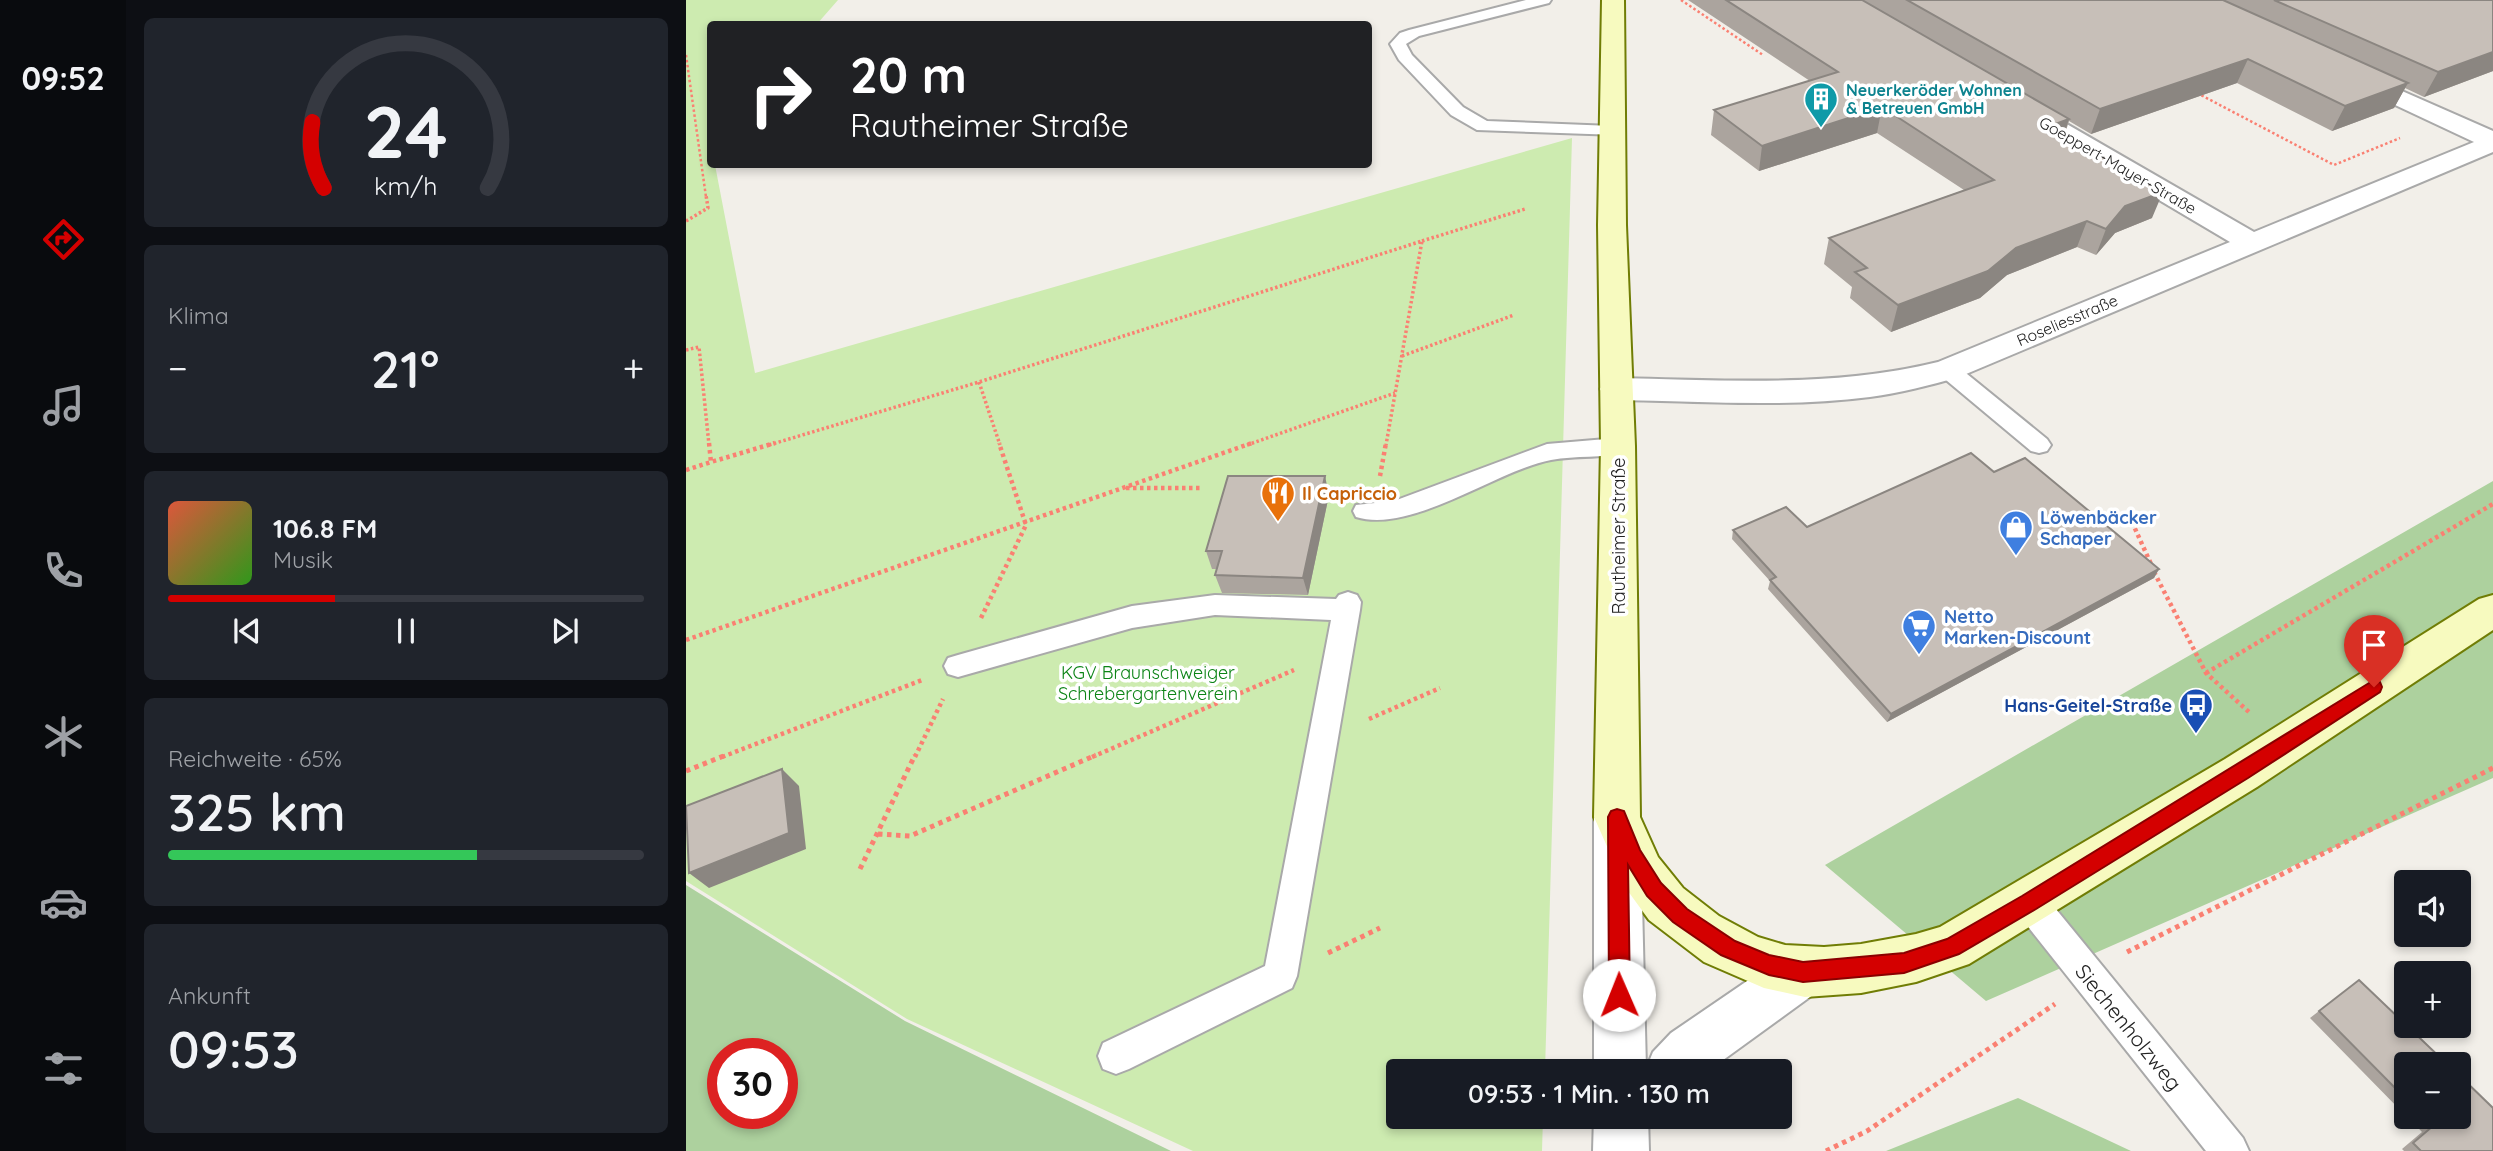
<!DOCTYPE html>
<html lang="de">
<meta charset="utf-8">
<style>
:root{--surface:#171b24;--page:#20242c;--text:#f1f3f6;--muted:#9ea1a6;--line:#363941;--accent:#d40000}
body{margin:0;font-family:Quicksand,sans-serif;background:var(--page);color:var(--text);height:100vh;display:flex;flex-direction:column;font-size:26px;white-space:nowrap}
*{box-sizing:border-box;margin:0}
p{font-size:23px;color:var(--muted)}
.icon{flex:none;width:38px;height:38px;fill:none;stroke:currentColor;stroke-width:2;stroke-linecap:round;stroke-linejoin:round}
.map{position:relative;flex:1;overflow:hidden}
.side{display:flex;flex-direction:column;gap:18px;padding:18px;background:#0d0f14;width:560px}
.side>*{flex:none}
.top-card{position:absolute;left:21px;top:21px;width:665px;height:147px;border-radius:7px;box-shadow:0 4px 10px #0003;background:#202124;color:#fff;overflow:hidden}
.tools{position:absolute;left:1708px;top:870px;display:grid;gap:14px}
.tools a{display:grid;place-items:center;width:77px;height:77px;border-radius:7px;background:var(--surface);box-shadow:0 4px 10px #0003;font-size:35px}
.speed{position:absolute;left:21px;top:1038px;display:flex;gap:14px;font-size:35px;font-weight:700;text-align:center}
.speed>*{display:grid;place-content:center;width:91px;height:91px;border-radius:50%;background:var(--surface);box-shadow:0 4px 10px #0003;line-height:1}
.speed .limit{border:10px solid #d22;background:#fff;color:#111}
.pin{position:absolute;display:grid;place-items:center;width:60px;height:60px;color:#fff;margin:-72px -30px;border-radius:50% 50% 50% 0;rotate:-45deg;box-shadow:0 0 7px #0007}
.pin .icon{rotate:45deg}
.me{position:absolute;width:77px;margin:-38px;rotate:359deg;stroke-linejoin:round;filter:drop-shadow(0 0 5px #0008)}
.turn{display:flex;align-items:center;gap:24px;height:147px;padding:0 28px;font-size:32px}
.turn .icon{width:91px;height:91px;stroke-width:2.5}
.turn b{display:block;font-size:49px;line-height:60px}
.big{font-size:52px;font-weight:600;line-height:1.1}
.side .card{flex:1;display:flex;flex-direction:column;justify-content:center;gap:10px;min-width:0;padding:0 24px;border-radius:10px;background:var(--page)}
.side .dial{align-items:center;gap:0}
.dial svg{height:182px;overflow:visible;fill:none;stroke:var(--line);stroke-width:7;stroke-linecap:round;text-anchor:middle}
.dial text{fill:var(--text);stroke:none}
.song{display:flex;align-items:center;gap:21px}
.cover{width:84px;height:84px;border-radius:10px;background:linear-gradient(135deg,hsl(10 70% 55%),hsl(110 70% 35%))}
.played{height:7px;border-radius:4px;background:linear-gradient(90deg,var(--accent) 35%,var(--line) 35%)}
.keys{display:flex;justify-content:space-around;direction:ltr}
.heat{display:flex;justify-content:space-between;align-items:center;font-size:38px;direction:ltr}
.charge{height:10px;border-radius:5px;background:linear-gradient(90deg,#34c759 65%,var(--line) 0)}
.trip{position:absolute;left:700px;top:1059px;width:406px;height:70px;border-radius:7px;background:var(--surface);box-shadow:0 4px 10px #0003;font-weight:600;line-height:70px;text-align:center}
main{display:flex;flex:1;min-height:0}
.tabs{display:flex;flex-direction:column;width:126px;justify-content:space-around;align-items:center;background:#090b0e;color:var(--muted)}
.tabs .icon{width:49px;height:49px}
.tabs .selected{color:var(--accent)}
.tabs b{font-size:32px;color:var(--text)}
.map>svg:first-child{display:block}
.grass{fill:#cdebb0}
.forest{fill:#add19e;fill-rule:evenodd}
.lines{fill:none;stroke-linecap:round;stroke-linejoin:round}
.service-casing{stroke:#a9a9a9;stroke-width:4}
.minor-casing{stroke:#a9a9a9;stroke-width:4}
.secondary-casing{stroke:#707d05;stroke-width:4}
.path-far3{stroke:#fa8072;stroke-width:2.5;stroke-dasharray:2.5 2.5;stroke-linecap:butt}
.path-far2{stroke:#fa8072;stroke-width:3.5;stroke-dasharray:2.5 2.5;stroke-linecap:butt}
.path-far1{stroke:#fa8072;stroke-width:4.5;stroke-dasharray:3.5 3.5;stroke-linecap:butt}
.path{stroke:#fa8072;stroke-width:5;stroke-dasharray:4.5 4.5;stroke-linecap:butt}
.service{fill:#fff;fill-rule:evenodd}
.minor{fill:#fff;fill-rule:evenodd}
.secondary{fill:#f7fabf;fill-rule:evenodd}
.wall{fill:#aba49e}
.shaded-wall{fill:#8b8681}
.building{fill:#c7bfb8;stroke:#8b8681;stroke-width:2}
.route{fill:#d40000;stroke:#8a0000;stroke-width:2}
.labels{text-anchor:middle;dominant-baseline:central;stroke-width:7;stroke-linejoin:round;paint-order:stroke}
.far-culture-label{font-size:16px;font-weight:bold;fill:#0d838f;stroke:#fff;text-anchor:start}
.far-street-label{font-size:16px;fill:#222;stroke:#fff}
.food-label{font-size:18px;font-weight:bold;fill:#c56008;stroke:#fff;text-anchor:start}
.shop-label{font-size:18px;font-weight:bold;fill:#366cbe;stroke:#fff;text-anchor:start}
.street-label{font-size:18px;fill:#222;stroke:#fff}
.park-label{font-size:18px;fill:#0c8416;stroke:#fff}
.transit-label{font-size:18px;font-weight:bold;fill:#164399;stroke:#fff;text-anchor:end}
.near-street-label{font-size:21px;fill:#222;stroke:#fff}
</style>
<main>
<nav class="tabs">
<b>09:52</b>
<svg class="icon selected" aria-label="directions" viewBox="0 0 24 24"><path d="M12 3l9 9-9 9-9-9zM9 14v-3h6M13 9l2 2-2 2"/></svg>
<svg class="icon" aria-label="music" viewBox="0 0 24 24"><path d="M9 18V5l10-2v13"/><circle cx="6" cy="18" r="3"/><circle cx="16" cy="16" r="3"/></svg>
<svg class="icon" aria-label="phone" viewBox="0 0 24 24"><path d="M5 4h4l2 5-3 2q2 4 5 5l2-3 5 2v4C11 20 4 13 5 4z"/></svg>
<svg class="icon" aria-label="climate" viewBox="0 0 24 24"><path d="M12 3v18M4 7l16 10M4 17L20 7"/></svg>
<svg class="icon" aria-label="car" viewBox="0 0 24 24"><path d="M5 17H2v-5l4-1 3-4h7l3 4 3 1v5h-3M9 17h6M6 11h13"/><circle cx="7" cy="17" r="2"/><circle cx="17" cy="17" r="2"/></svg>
<svg class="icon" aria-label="filters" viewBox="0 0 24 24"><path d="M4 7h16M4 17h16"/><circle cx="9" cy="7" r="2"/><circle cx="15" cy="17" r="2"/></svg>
</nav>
<section class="side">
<div class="card dial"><svg viewBox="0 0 100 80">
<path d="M14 69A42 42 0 1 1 86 69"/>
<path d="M14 69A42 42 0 0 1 9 40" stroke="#d40000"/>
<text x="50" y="56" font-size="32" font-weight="700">24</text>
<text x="50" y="72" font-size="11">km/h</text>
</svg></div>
<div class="card"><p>Klima</p>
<div class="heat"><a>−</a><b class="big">21°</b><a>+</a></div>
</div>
<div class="card">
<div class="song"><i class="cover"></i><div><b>106.8 FM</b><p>Musik</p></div></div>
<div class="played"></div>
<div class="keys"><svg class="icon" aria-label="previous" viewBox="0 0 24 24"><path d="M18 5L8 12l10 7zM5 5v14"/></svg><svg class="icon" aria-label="pause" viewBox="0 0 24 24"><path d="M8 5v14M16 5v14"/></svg><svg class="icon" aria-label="next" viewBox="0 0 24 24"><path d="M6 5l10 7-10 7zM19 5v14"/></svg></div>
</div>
<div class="card"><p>Reichweite · 65%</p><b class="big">325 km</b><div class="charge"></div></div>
<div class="card"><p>Ankunft</p><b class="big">09:53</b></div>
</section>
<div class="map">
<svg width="1807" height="1151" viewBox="0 0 1807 1151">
<rect width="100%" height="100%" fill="#f2efe9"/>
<!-- grass -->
<path class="grass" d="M0,0H152L131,24H24V164L29,165L69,373L886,138L859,1071H712V1116L857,1117L856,1151H507L221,1019L0,881Z"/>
<!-- forest -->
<path class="forest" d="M1807,481V778L1300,1001L1139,865Z
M0,885L219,1021L485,1151H0ZM37,1054H96V1113H37Z
M1332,1098L1445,1151H1200Z"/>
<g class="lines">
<!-- service casing -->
<g class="service-casing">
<path id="service" d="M840,0H865L863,3L733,36L720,44L726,55L777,107L801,121L926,126L935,131L932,135L791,130L765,115L713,60L704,44L714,33L723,30Z
M1262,363L1270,365L1361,439L1365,445L1361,451L1353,453L1345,451L1254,375L1251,370L1254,365Z
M932,438L940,440L944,446L940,452C916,459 890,455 865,460C809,471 726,534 670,517L667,511L670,505L708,501L861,444Z
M662,592L671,595L675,602L674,610L611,976L606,988L443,1069L430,1074L417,1069L412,1056L417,1043L579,966L645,620L529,615L446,628L272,677L262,674L258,666L262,658L272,655L446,606L529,595L650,599L653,595Z
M1344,888L1356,892L1557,1138L1563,1151H1520L1332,914L1328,903L1332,892Z"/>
</g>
<!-- minor casing -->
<g class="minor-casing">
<path id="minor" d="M1666,69L1807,131V152L1273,377C1244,385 1215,393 1184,397C1101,408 1015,401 931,400L919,397L914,389L919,381L931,378C1038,380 1147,388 1252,362L1544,242L1323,111L1320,106L1323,101L1332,99L1341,101L1568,232L1788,142L1658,81L1654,76L1658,71Z
M931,798L947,804L954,818L960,1069L967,1052L985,1033L1099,955L1117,947L1135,955L1142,972L1135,989L1022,1071H908V818L915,804Z
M908,1116H962L963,1151H907Z"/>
</g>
<!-- secondary casing -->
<g class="secondary-casing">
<path id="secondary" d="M916,0H938L940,225L949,446L954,817L972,857L997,888L1033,916L1072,937L1099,945L1138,947L1175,944L1230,934L1254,927L1539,759L1793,599L1807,595V630L1571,787L1283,964L1230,982L1175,993L1119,997L1078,988L1018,962L963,920L939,887L908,817L915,446L912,225Z"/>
</g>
<!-- path-far3 -->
<path class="path-far3" d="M995,0L1077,55
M0,55L20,197
M1511,93L1648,165L1714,138"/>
<!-- path-far2 -->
<path class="path-far2" d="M0,221L22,208L20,195
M736,241L839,209
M0,350L13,347L23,445
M716,356L828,315
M293,382L314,445
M83,445L293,382L736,241L700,445
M561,445L709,393"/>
<!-- path-far1 -->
<path class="path-far1" d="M23,443L25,462L89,443
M0,470L25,462
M694,476L700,443
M440,488H516
M1446,522L1465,564
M1468,572L1520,673L1564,713
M295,618L340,525L313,443
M0,640L566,443
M1520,673L1807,504
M683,719L754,688
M36,757L236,680
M229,757L257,699
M406,757L608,670"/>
<!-- path -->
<path class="path" d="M0,771L40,755
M192,834L224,836L410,755
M174,869L229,755
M1441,952L1807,768
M642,953L694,928
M1140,1151L1181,1131L1369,1004"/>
<!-- service -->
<use href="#service" class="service"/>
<!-- minor -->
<use href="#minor" class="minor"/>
<!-- secondary -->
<use href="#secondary" class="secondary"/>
</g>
<!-- wall -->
<path class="wall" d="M1002,0H1807V71L1738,97L1719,88L1708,108L1646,131L1551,83L1405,134L1383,121L1379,134L1466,218L1429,233L1410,255L1391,247L1321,275L1294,298L1205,332L1164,298L1166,287L1138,264L1143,238L1278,190L1191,133L1073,171L1025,135L1028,110L1124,81Z
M1308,472L1473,569L1468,578L1201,722L1082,589L1084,581L1046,539L1047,530L1121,527Z
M643,495L622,595L536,593L529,575L531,569H526L520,551Z
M1673,980L1720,1064V1116L1624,1018Z
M1721,1116H1773L1807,1151H1718L1716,1149L1736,1132Z"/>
<!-- shaded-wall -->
<path class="shaded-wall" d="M1807,52V71L1738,97L1752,72Z
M1562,59L1551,83L1405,134L1414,109Z
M1722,83L1708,108L1646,131L1659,106Z
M1196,107L1191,133L1073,171L1076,146Z
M1383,119L1375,145L1364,126Z
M1477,192L1466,218L1429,233L1410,255L1420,229L1439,206Z
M1401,221L1391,247L1321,275L1294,298L1205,332L1212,305L1330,248Z
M639,476L643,495L622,595L617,578Z
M1473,569L1468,578L1201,722L1205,714Z
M96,769L113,786L120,849L23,888L3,873Z"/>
<!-- building -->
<path class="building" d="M1040,0H1176L1383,119L1364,126L1477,192L1439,206L1420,229L1401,221L1330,248L1302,271L1212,305L1169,272L1181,268L1143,238L1308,180L1196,107L1076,146L1028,110L1152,72Z
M1221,0H1537L1722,83L1659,106L1562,59L1414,109Z
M1588,0H1807V52L1752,72Z
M1285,453L1308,472L1339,458L1473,569L1205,714L1084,580L1090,577L1047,530L1100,507L1121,527Z
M542,476H639L617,578L529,575L536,551H520Z
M96,769L103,833L3,873L0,806Z
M1673,980L1761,1064H1720V1099L1633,1011Z
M1773,1075L1807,1108V1151H1735L1727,1143L1747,1126L1737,1116H1773Z"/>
<!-- route -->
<path class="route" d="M1688,680L1694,682L1696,687L1694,692L1562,778L1350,909L1273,954L1218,973L1117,982L1083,975L1035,955L987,922L961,896L942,865L944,995L941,1002L933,1005L926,1002L923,995L922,817L925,811L931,809L938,811L954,850L975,883L1001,909L1049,941L1083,955L1117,962L1218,953L1261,939L1336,896Z"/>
<!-- icons -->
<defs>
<g id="building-pin" transform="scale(1.75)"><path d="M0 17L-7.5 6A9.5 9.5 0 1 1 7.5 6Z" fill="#0f9aa8" stroke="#fff"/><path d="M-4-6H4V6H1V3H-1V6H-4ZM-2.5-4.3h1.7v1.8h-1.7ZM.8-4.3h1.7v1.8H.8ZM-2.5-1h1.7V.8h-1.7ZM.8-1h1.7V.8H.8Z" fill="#fff"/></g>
<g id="restaurant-pin" transform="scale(1.75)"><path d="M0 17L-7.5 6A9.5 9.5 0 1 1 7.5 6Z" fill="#e8710a" stroke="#fff"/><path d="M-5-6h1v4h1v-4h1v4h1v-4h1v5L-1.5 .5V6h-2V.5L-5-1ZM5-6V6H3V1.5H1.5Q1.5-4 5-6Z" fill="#fff"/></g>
<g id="shop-pin" transform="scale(1.75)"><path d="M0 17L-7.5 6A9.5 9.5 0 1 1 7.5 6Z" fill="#3f7fe0" stroke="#fff"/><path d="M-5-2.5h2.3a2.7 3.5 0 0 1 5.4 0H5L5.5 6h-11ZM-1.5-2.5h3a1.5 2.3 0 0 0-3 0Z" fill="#fff"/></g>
<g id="supermarket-pin" transform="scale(1.75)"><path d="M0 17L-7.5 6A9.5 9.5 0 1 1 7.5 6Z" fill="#3f7fe0" stroke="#fff"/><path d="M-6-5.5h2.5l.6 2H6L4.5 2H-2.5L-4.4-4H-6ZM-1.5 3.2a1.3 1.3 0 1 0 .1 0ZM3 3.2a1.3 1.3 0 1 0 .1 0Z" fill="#fff"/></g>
<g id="bus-pin" transform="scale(1.75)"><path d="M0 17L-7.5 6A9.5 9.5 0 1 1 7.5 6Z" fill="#1a4fb4" stroke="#fff"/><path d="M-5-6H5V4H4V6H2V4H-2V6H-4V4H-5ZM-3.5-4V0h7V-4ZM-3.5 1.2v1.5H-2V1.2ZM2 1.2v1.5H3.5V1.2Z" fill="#fff"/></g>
</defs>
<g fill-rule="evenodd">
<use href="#building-pin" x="1135" y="99"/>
<use href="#restaurant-pin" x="592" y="493"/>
<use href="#shop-pin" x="1330" y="527"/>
<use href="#supermarket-pin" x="1233" y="626"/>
<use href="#bus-pin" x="1510" y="705"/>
</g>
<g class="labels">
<!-- far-culture labels -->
<g class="far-culture-label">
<text x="1160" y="90">Neuerkeröder Wohnen<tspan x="1160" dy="18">&amp; Betreuen GmbH</tspan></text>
</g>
<!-- far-street labels -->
<g class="far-street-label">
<text transform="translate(1432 165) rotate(30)">Goeppert-Mayer-Straße</text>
<text transform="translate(1381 320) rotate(-23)">Roseliesstraße</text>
</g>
<!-- food labels -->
<g class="food-label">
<text x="616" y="493">Il Capriccio</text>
</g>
<!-- shop labels -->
<g class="shop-label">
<text x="1354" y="517">Löwenbäcker<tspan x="1354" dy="21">Schaper</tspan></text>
<text x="1258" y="616">Netto<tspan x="1258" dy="21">Marken-Discount</tspan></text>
</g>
<!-- street labels -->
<g class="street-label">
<text transform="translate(932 536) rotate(-90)">Rautheimer Straße</text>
</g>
<!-- park labels -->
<g class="park-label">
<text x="462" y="672">KGV Braunschweiger<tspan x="462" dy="21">Schrebergartenverein</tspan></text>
</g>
<!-- transit labels -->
<g class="transit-label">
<text x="1486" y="705">Hans-Geitel-Straße</text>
</g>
<!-- near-street labels -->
<g class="near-street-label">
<text transform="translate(1443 1027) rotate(51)">Siechenholzweg</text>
</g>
</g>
</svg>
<div class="tools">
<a><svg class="icon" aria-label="sound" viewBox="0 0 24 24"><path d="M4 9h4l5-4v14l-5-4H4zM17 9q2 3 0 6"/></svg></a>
<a>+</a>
<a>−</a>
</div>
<div class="speed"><div class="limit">30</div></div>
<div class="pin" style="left:1688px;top:687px;background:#d93025"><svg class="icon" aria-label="arrive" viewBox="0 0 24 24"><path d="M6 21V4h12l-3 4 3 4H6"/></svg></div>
<svg class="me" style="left:933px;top:995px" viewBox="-20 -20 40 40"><circle r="19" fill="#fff"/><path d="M0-13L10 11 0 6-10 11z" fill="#d40000"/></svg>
<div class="trip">09:53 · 1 Min. · 130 m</div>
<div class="top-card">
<div class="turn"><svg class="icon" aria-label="right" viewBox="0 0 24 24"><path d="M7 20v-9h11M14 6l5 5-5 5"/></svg><div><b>20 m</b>Rautheimer Straße</div></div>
</div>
</div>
</main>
